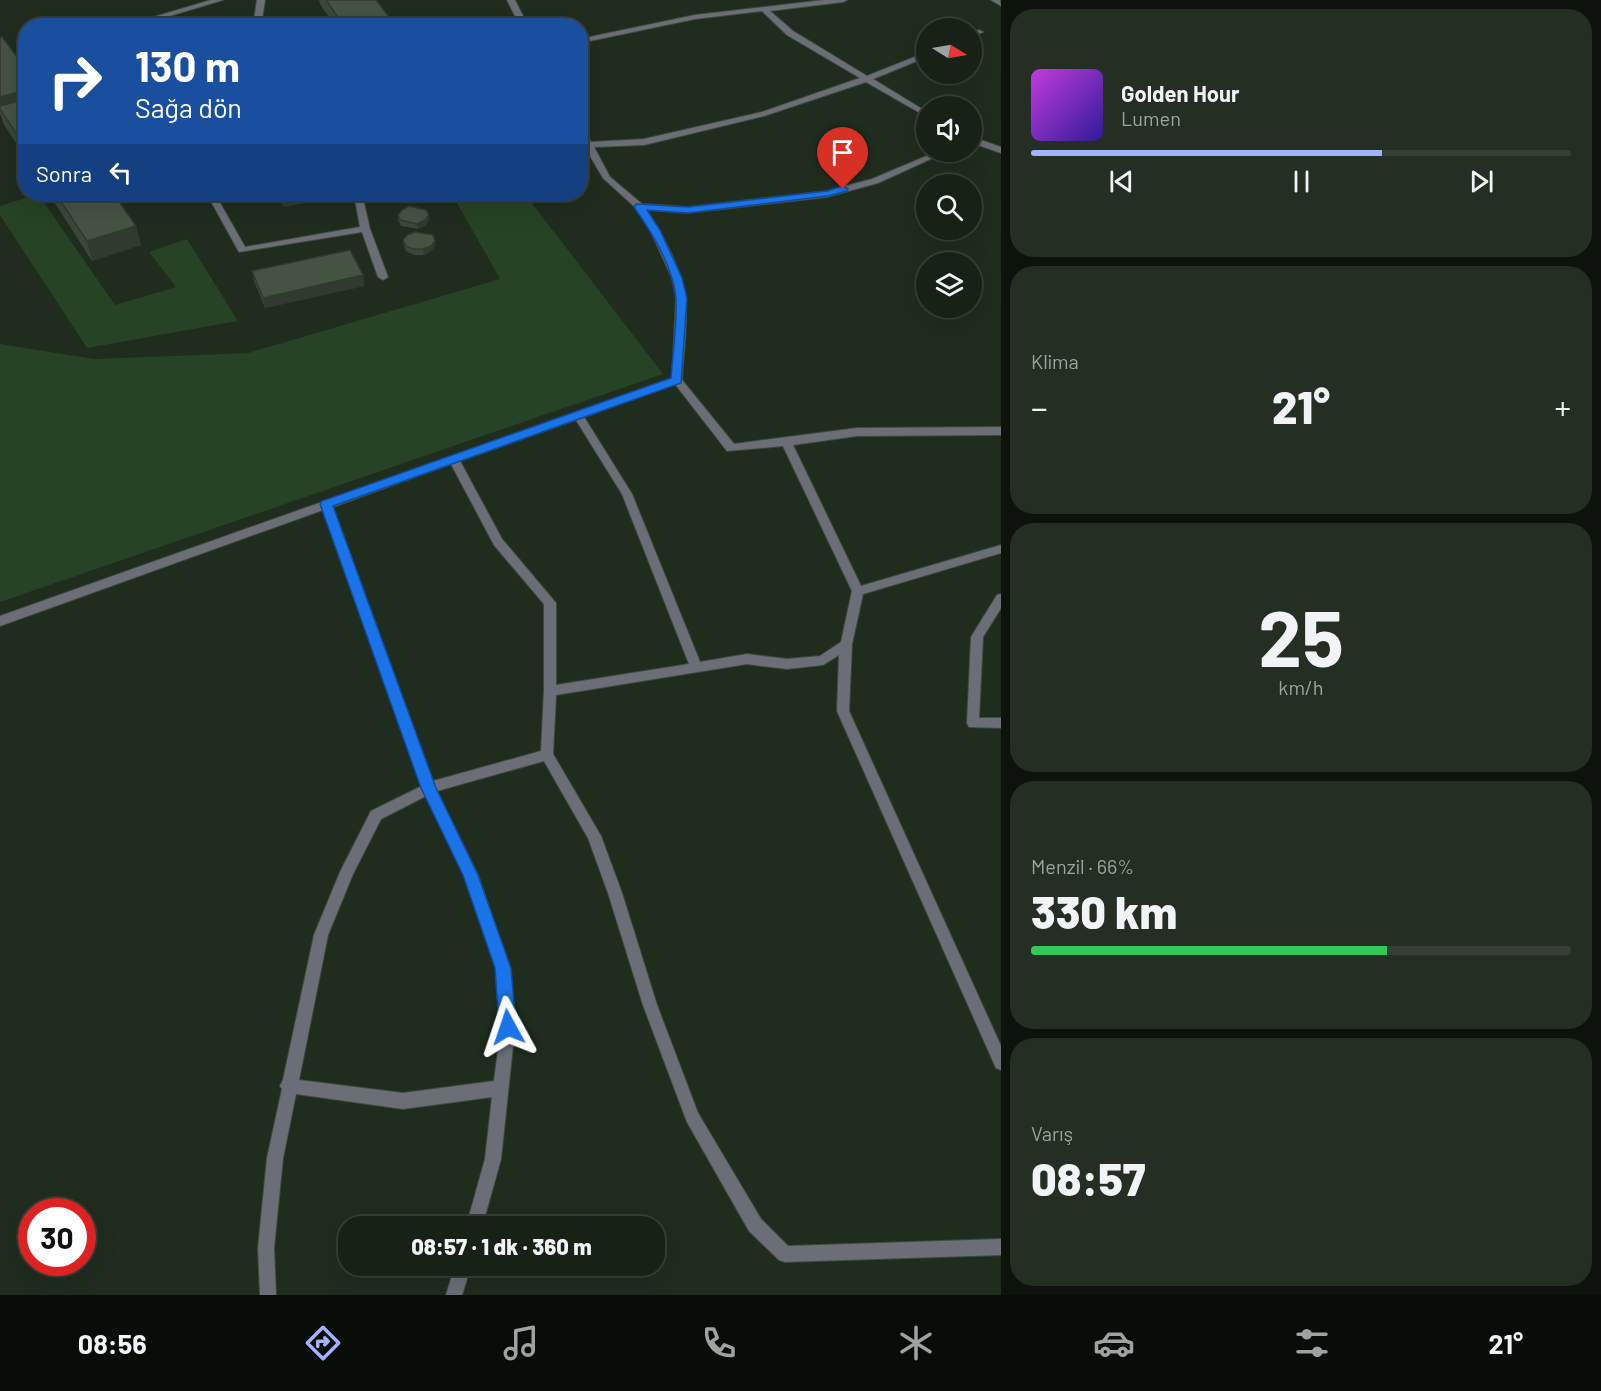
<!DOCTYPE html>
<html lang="tr">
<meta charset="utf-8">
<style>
:root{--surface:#172116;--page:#242e23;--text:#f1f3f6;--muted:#9ea3a1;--line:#363e35;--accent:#a3b2fd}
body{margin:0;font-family:Barlow,sans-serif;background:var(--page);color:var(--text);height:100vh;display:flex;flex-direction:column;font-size:22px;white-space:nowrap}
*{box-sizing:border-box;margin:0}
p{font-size:20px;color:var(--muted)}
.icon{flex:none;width:33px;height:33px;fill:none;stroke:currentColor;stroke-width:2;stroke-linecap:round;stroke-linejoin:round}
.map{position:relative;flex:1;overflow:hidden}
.side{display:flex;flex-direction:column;gap:9px;padding:9px;background:#0d120c;width:600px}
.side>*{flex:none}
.top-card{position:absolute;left:18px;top:18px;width:570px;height:183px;border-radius:24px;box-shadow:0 6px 24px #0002,0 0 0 2px var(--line);background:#1a4fa0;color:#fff;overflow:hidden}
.needle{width:39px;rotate:101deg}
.fabs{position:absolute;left:916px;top:18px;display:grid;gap:12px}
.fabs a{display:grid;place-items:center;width:66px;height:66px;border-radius:50%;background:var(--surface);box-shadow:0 6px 24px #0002,0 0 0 2px var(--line);font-size:30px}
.speed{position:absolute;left:18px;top:1198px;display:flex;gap:12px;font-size:30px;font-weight:700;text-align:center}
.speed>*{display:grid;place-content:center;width:78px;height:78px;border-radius:50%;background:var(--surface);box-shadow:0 6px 24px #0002,0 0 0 2px var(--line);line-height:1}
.speed .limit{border:9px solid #d22;background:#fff;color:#111}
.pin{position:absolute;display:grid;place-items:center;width:51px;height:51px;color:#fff;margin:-62px -26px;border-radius:50% 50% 50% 0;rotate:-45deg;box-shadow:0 0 6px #0007}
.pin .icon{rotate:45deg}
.me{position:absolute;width:66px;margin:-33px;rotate:355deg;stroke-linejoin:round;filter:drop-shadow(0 0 4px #0008)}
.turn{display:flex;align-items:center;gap:21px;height:126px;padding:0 18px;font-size:27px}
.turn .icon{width:78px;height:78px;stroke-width:2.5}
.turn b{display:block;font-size:42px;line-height:51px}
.then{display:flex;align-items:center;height:57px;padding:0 18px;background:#0003;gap:12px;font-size:22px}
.big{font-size:45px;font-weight:800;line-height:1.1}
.side .tile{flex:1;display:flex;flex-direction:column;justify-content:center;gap:9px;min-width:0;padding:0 21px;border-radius:24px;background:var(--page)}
.side .dial{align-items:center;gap:0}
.dial b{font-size:78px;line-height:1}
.song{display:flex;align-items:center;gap:18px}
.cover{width:72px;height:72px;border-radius:9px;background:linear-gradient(135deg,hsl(290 70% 55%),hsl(250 70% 35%))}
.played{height:6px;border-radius:3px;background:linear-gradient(90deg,var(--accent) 65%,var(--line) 65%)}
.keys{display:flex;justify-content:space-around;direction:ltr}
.heat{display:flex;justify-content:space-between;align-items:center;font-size:33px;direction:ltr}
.charge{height:9px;border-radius:4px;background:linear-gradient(90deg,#34c759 66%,var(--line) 0)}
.trip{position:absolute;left:338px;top:1216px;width:327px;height:60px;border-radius:24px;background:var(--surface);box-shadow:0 6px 24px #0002,0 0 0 2px var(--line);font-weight:800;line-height:60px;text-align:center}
.menu{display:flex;height:96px;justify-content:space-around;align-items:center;background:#090d09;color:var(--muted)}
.menu .icon{width:42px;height:42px}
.menu .selected{color:var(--accent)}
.menu b{font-size:27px;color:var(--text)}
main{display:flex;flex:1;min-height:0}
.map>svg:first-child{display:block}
.green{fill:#264325}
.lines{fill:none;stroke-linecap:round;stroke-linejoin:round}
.service-casing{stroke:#3d4a3d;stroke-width:2}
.minor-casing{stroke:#3d4a3d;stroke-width:2}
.tertiary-casing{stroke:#3d4a3d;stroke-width:2}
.service{fill:#6c6e77;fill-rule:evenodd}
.minor{fill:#6c6e77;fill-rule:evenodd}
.tertiary{fill:#6c6e77;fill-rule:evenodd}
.wall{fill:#3b473a}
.shaded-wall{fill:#303a2f}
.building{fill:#455343;stroke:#303a2f;stroke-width:1.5}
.route{fill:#1a73e8;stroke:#114b97;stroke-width:1.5}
</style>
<main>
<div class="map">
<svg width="1001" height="1295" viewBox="0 0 1001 1295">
<rect width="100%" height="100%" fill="#1f2c1e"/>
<!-- green -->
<path class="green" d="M38,194L115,305L176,287L149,252L187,239L238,321L87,348L0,215V206Z
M468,194H525L663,374L0,602V344L94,359L248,353L500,279L453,196Z"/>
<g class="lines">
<!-- service casing -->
<g class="service-casing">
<path id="service" d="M211,0H223L136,26H123Z
M257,0H265L261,26H253Z
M207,194H215L245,247L360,227L354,194H362L370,229L388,277L383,280L378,277L362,232L239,252Z
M1001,594V608L983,637L979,718H1001V728L969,727L967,723L971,637L997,595Z"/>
</g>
<!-- minor casing -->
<g class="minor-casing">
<path id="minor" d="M507,0H515L528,26H520Z
M824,0H847L843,2L770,11L793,31L867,76L927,52V57L873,79L927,112V117L866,82L764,116L644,145L594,147L610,177L642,204L688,207L827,191L872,179L936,152H946L878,183L827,197L688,213L646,210C663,235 680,265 685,295C689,317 683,356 682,380L734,444L857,428L1001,427V435L857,436L793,445L861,586L1001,545V553L863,594L852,644L849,711L1001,1046V1070L996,1068L837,711L839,655L823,665L787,669L747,664L556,695L553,754L601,836L622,893L657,1005L698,1113L761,1219L788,1246L1001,1239V1255L785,1262L779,1260L749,1231L687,1122L643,1005L608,893L588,838L544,761L437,791L478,875L510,968L515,1027L501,1159L482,1227H466L485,1159L492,1097L403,1109L296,1094L283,1158L274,1248L276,1295H260L258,1248L267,1158L282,1089L280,1086L283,1080L314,935L340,872L371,811L422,786L323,510L0,626V616L672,378L676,298L672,278L650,230L637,209L603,178L580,139V129H583L591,142L644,139L762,112L860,78L787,35L762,11L695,19L580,43V39L695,15ZM675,384L727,451L783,446L852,591L841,642L820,656L787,659L747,654L700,662L632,494L584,417ZM576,420L622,494L689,664L556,685V603L502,539L460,461ZM451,464L494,545L544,604V691L541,751L433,781L333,507ZM426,796L464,875L496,968L501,1027L494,1081L403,1093L299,1080L328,935L353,874L381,819Z
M979,30L983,32L972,37V32Z
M972,137L1001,147V153L972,143Z
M455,1266H471L462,1295H446Z"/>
</g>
<!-- tertiary casing -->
<g class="tertiary-casing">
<path id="tertiary" d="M991,0H1000L1001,6Z"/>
</g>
<!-- service -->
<use href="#service" class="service"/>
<!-- minor -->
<use href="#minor" class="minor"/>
<!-- tertiary -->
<use href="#tertiary" class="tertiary"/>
</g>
<!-- wall -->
<path class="wall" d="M319,0H376L396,26H335L320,4Z
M0,37L26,69V158L4,125L0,113Z
M49,194H114L136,226L141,245L92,261Z
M278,194H342V195L284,207Z
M391,194H407L399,196L392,195Z
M398,215L429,220L425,226L418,229L401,226L398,220Z
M403,240L435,241V246L431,251L424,255H414L406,251L404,246Z
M252,271L363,275L364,286L265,308L254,281Z"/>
<!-- shaded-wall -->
<path class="shaded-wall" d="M26,90V106L0,109V97Z
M295,194H342V195L284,207L282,196Z
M399,194H407L399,196Z
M429,215V220L425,226L418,229L417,224Z
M136,226L141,245L92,261L87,241Z
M435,241V246L431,251L424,255L423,249Z
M363,275L364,286L265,308L263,298Z"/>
<!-- building -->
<path class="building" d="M326,0H376L396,26H344Z
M0,37H2L26,69V90L0,97Z
M26,99V148L0,109V106Z
M56,194H114L136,226L87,241Z
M281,194H295L282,196Z
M409,206L426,210L429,215L425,220L417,224L400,220L398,215L402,210Z
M415,232L433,235L435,241L431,246L423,249H413L406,246L403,240L407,235Z
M350,250L363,275L263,298L252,271Z"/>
<!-- route -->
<path class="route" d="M843,186L848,189L847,191L828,196L688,213L647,210L660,230L682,278L687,298L681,383L333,506L436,788L478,875L511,968L516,1027L514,1032L508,1035L502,1032L499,1027L495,968L463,875L421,788L320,504L322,501L671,378C673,352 677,325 676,299C674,269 651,231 634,207L636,204L688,207L827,191Z"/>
</svg>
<div class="fabs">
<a><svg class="needle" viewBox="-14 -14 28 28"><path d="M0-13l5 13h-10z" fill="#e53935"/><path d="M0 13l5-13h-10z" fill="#9ea3a1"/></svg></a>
<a><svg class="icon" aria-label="sound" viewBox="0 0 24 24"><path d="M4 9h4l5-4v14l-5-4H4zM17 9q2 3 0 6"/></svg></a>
<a><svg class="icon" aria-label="search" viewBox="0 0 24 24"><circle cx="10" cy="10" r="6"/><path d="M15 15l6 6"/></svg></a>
<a><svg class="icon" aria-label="layers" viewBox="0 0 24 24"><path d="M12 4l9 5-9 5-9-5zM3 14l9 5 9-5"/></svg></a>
</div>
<div class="speed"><div class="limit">30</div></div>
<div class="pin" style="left:843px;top:189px;background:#d93025"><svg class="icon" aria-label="arrive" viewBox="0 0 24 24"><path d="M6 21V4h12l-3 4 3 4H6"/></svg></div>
<svg class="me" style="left:508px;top:1027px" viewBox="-20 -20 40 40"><path d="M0-17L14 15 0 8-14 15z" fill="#1a73e8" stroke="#fff" stroke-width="4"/></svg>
<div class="trip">08:57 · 1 dk · 360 m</div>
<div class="top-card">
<div class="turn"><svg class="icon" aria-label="right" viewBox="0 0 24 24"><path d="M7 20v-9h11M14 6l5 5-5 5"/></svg><div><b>130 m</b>Sağa dön</div></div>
<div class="then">Sonra<svg class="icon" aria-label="left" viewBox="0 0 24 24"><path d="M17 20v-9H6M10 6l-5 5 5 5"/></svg></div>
</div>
</div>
<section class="side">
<div class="tile">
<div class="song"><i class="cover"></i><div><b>Golden Hour</b><p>Lumen</p></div></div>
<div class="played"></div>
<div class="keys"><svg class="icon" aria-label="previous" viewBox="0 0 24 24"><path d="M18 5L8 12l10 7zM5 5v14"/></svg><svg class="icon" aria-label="pause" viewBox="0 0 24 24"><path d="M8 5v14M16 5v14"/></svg><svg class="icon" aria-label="next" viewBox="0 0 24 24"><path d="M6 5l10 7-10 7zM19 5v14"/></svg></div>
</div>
<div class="tile"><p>Klima</p>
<div class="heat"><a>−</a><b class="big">21°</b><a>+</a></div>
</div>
<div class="tile dial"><b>25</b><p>km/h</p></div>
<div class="tile"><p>Menzil · 66%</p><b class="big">330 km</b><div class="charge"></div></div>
<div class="tile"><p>Varış</p><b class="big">08:57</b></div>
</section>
</main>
<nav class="menu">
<b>08:56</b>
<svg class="icon selected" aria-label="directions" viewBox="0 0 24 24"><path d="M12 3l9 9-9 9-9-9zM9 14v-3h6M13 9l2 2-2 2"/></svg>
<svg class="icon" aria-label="music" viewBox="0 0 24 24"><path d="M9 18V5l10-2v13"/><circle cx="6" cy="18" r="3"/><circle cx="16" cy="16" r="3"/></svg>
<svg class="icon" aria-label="phone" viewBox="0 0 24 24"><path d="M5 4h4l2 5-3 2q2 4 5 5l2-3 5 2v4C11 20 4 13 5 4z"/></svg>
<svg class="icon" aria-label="climate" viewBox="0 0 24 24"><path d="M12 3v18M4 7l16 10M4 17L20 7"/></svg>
<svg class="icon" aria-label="car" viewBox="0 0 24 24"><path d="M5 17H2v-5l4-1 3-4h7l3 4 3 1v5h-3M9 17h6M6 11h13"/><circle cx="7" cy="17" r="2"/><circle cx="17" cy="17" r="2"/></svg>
<svg class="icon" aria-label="filters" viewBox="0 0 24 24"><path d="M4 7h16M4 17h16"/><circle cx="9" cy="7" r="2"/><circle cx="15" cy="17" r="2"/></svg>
<b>21°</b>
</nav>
